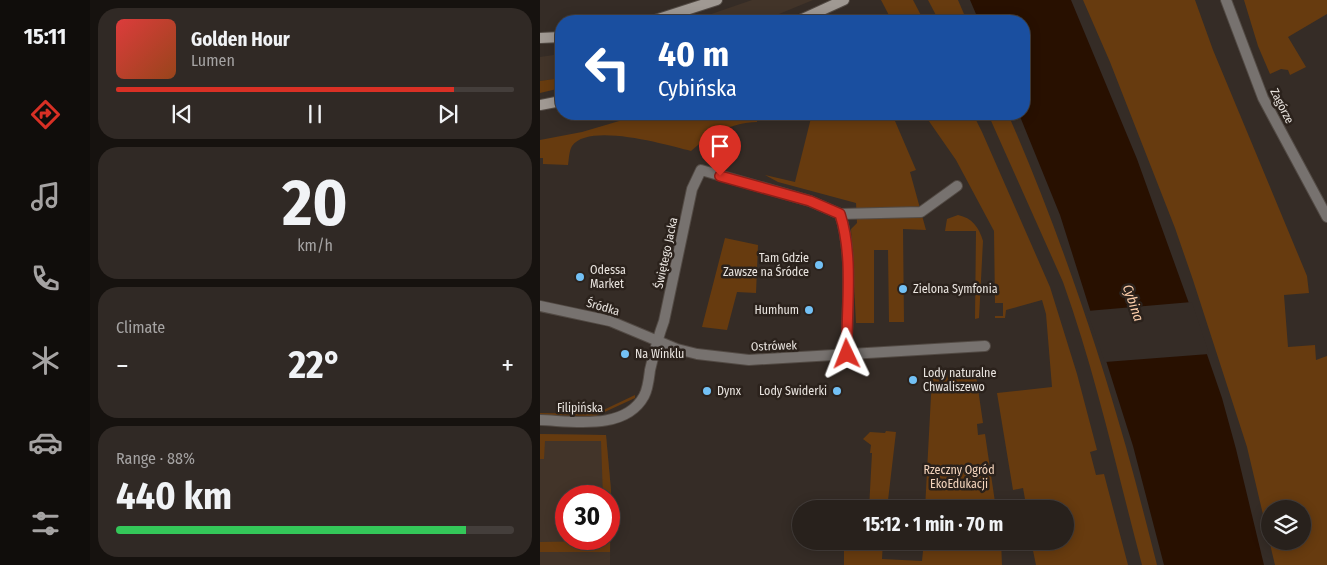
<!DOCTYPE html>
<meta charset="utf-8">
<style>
:root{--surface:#28211c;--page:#302925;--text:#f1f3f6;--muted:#a5a3a3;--line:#443e3b;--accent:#d93025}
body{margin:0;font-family:"Fira Sans Condensed",sans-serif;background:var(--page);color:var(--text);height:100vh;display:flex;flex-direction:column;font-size:19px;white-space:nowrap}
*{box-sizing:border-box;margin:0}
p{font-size:16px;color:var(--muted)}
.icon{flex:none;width:28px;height:28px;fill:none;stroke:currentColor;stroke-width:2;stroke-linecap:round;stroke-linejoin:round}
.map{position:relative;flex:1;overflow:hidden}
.drawer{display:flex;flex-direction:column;gap:8px;padding:8px;background:#16120f;width:450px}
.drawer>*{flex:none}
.top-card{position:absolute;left:15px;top:15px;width:475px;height:105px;border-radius:20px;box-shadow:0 2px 12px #0003,0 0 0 1px var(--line);background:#1a4fa0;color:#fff;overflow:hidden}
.buttons{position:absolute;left:721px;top:500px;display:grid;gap:10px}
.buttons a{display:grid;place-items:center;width:50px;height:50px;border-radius:50%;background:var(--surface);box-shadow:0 2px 12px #0003,0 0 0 1px var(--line);font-size:25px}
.speed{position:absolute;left:15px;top:485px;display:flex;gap:10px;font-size:25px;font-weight:700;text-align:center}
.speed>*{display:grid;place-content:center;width:65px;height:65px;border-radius:50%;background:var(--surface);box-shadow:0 2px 12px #0003,0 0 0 1px var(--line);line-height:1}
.speed .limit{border:8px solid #d22;background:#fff;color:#111}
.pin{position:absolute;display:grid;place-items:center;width:42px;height:42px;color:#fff;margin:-51px -21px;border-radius:50% 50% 50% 0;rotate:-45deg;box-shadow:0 0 5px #0007}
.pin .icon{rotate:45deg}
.me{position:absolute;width:55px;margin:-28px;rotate:358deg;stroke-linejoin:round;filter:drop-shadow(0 0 4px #0008)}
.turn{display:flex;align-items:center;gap:18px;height:105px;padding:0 20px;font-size:22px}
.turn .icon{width:65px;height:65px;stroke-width:2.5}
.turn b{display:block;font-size:35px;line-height:42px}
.big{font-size:38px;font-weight:700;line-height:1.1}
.drawer .tile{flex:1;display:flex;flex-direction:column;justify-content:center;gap:8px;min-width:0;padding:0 18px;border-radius:20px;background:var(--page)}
.drawer .dial{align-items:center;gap:0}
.dial b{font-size:65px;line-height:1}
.song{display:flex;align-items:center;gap:15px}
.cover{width:60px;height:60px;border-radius:8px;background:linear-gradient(135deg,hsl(0 70% 55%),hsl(20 70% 35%))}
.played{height:5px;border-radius:2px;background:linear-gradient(90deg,var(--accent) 85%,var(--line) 85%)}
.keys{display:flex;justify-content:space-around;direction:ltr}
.heat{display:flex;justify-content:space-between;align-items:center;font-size:28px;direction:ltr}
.charge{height:8px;border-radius:4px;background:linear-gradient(90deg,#34c759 88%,var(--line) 0)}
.trip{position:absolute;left:252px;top:500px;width:282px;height:50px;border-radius:25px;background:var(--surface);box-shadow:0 2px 12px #0003,0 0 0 1px var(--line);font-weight:700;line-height:50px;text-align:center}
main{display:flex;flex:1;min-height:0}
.tab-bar{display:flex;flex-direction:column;width:90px;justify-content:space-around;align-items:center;background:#100d0b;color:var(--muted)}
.tab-bar .icon{width:35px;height:35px}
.tab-bar .current{color:var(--accent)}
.tab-bar b{font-size:22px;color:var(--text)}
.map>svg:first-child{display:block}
.built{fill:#423429;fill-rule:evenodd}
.green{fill:#673b0f;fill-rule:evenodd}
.water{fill:#281000}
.pier{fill:#352c26}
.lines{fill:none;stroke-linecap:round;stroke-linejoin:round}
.street-casing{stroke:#524a44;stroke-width:12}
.secondary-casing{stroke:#524a44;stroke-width:12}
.street{stroke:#77726f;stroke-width:10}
.secondary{stroke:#a09993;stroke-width:10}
.route-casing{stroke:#8d1f18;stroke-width:12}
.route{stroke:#d93025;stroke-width:9}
.poi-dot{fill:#73c1f5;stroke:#2b221c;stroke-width:2}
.labels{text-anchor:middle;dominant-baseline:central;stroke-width:5;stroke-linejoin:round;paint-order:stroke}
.street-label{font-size:12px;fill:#eae5e0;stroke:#2b221c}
.poi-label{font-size:12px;fill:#eae5e0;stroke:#2b221c;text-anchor:start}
.park-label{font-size:12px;fill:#f6d6be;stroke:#2b221c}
.water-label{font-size:14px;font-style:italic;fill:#fccda9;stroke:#2b221c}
</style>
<main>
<nav class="tab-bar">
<b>15:11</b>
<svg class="icon current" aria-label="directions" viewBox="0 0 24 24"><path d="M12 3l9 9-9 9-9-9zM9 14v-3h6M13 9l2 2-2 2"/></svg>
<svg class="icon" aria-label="music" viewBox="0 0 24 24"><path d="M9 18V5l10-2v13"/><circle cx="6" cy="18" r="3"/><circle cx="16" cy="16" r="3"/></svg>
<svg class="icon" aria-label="phone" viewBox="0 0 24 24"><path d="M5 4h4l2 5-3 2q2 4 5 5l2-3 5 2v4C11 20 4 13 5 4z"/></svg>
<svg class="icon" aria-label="climate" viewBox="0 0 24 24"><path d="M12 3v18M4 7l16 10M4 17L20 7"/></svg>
<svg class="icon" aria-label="car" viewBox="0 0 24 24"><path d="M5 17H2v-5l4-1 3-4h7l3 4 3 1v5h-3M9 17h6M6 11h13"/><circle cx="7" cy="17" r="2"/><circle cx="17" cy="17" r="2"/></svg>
<svg class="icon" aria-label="filters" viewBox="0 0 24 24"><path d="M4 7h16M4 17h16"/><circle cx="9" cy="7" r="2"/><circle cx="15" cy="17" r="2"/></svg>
</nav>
<section class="drawer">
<div class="tile">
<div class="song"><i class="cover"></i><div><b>Golden Hour</b><p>Lumen</p></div></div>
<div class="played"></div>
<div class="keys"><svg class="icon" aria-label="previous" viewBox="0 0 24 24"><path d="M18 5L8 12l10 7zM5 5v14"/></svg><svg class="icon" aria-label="pause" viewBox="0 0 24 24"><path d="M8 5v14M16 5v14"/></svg><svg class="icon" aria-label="next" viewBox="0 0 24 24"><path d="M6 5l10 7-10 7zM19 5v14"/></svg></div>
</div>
<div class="tile dial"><b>20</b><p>km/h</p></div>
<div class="tile"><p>Climate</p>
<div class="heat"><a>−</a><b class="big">22°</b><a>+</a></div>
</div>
<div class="tile"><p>Range · 88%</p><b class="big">440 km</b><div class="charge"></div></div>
</section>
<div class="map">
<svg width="787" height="565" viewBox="0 0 787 565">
<rect width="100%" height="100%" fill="#352c26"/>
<!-- built -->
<path class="built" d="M212,0H273L222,21H151Z
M21,54V78L0,81V57Z
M0,434L66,435L71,490L70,565H0ZM26,496H69V539H26Z"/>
<!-- green -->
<path class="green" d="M341,0H373L384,21H352Z
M388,0H418L427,21H399Z
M543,0H655L673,50L767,276L769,293L744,295L748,347L775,345L776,360L787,356V565H735L707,447L653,280L635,228L570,62ZM730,509H762V541H730Z
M704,0H787V14L748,37L766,67L750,75L748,70L741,69L730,74L718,46Z
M21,78V88L0,93V81Z
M103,114H218L217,122C191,123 170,134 151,151C127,145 49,122 32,146C29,151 29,159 28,165L3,164V158H0V140L42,132Z
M272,114H352L376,170L370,172L386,230L363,229L364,322H349L348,250H334V323H316L311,229L317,223L316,203L238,182L225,175L255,182Z
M384,114H433L442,132L510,287L537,374L557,450L550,452L556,475L564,474L588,565H496L491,541H526V509H484L482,500L485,499L483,488L473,490L457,393L512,387L506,314L502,300L466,310L465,318H455V316H463V303H455L454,231L416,160Z
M448,114H468C515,222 554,334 586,447C597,486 607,526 617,565H602C577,471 556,374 523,282Z
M418,215C432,218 439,227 443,241L439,318L435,319L436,231H405L407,219Z
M185,238L218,245L216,293L197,292L187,330L162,327Z
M433,373L436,375L443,423L437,424L438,435L445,434L456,509H385L392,377Z
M95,395V398L56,416L0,415V413L55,414Z
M346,431L356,432L347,509H329L332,453H330L331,445L323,439L330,432L345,433Z
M0,434L66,435L71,490L70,552H0V542L64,541L65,539H69V496H63L61,441H5L4,459H0Z
M304,541H343L342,559L382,561L384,541H461L462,565H304Z"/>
<!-- water -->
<path class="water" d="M430,0H531L597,159L660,334L682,398L696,449L724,565H624L593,446L520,215L479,114H484V21H439Z"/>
<!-- pier -->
<path class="pier" d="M652,302L669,354L565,362L547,311Z"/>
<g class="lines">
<!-- street casing -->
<g class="street-casing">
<path id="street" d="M686,0L723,98L787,217
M300,214C314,256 306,309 307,354
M0,306L70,321L137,349L157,354L209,360L445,346
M0,420C33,421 85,431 104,396C108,389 109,378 110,370C114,353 118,337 124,321L152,189L161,170L270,201L300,214L381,212L417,186"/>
</g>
<!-- secondary casing -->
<g class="secondary-casing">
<path id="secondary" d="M112,21L177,0
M258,21L304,0
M0,38L21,37
M0,105L21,101"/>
</g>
<!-- street -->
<use href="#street" class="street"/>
<!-- secondary -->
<use href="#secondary" class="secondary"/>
</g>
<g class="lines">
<!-- route casing -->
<g class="route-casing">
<path id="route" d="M180,176L270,201L300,214C314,257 306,309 307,354"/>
</g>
<!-- route -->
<use href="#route" class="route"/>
</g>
<!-- markers -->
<g class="poi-dot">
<circle cx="279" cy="265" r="5"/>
<circle cx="40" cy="277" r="5"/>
<circle cx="363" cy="289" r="5"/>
<circle cx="269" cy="310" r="5"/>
<circle cx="85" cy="354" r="5"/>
<circle cx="373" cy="380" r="5"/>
<circle cx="167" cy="391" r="5"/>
<circle cx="297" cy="391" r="5"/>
</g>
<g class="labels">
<!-- street labels -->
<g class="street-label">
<text transform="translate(742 106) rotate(63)">Zagórze</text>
<text transform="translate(126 253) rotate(-78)">Świętego Jacka</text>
<text transform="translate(63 307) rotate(16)">Śródka</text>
<text transform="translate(234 346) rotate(-2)">Ostrówek</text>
<text x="40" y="408">Filipińska</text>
</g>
<!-- poi labels -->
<g class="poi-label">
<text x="269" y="258" text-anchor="end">Tam Gdzie<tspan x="269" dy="14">Zawsze na Śródce</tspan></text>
<text x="50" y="270">Odessa<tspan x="50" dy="14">Market</tspan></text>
<text x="373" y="289">Zielona Symfonia</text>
<text x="259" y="310" text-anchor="end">Humhum</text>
<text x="95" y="354">Na Winklu</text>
<text x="383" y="373">Lody naturalne<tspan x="383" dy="14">Chwaliszewo</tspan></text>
<text x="177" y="391">Dynx</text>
<text x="287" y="391" text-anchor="end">Lody Swiderki</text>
</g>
<!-- park labels -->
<g class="park-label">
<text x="419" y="470">Rzeczny Ogród<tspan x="419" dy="14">EkoEdukacji</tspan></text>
</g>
<!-- water labels -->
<g class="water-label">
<text transform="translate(593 303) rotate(71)">Cybina</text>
</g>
</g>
</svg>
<div class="buttons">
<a><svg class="icon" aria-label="layers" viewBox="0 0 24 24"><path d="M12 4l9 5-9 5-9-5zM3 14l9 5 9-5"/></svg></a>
</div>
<div class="speed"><div class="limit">30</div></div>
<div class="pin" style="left:180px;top:176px;background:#d93025"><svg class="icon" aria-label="arrive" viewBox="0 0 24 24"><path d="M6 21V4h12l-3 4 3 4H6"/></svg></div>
<svg class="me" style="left:307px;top:354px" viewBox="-20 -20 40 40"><path d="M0-17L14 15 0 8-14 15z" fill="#d93025" stroke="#fff" stroke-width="4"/></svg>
<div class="trip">15:12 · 1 min · 70 m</div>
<div class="top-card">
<div class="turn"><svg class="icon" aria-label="left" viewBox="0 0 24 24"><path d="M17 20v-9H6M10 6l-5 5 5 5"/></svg><div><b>40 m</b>Cybińska</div></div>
</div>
</div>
</main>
